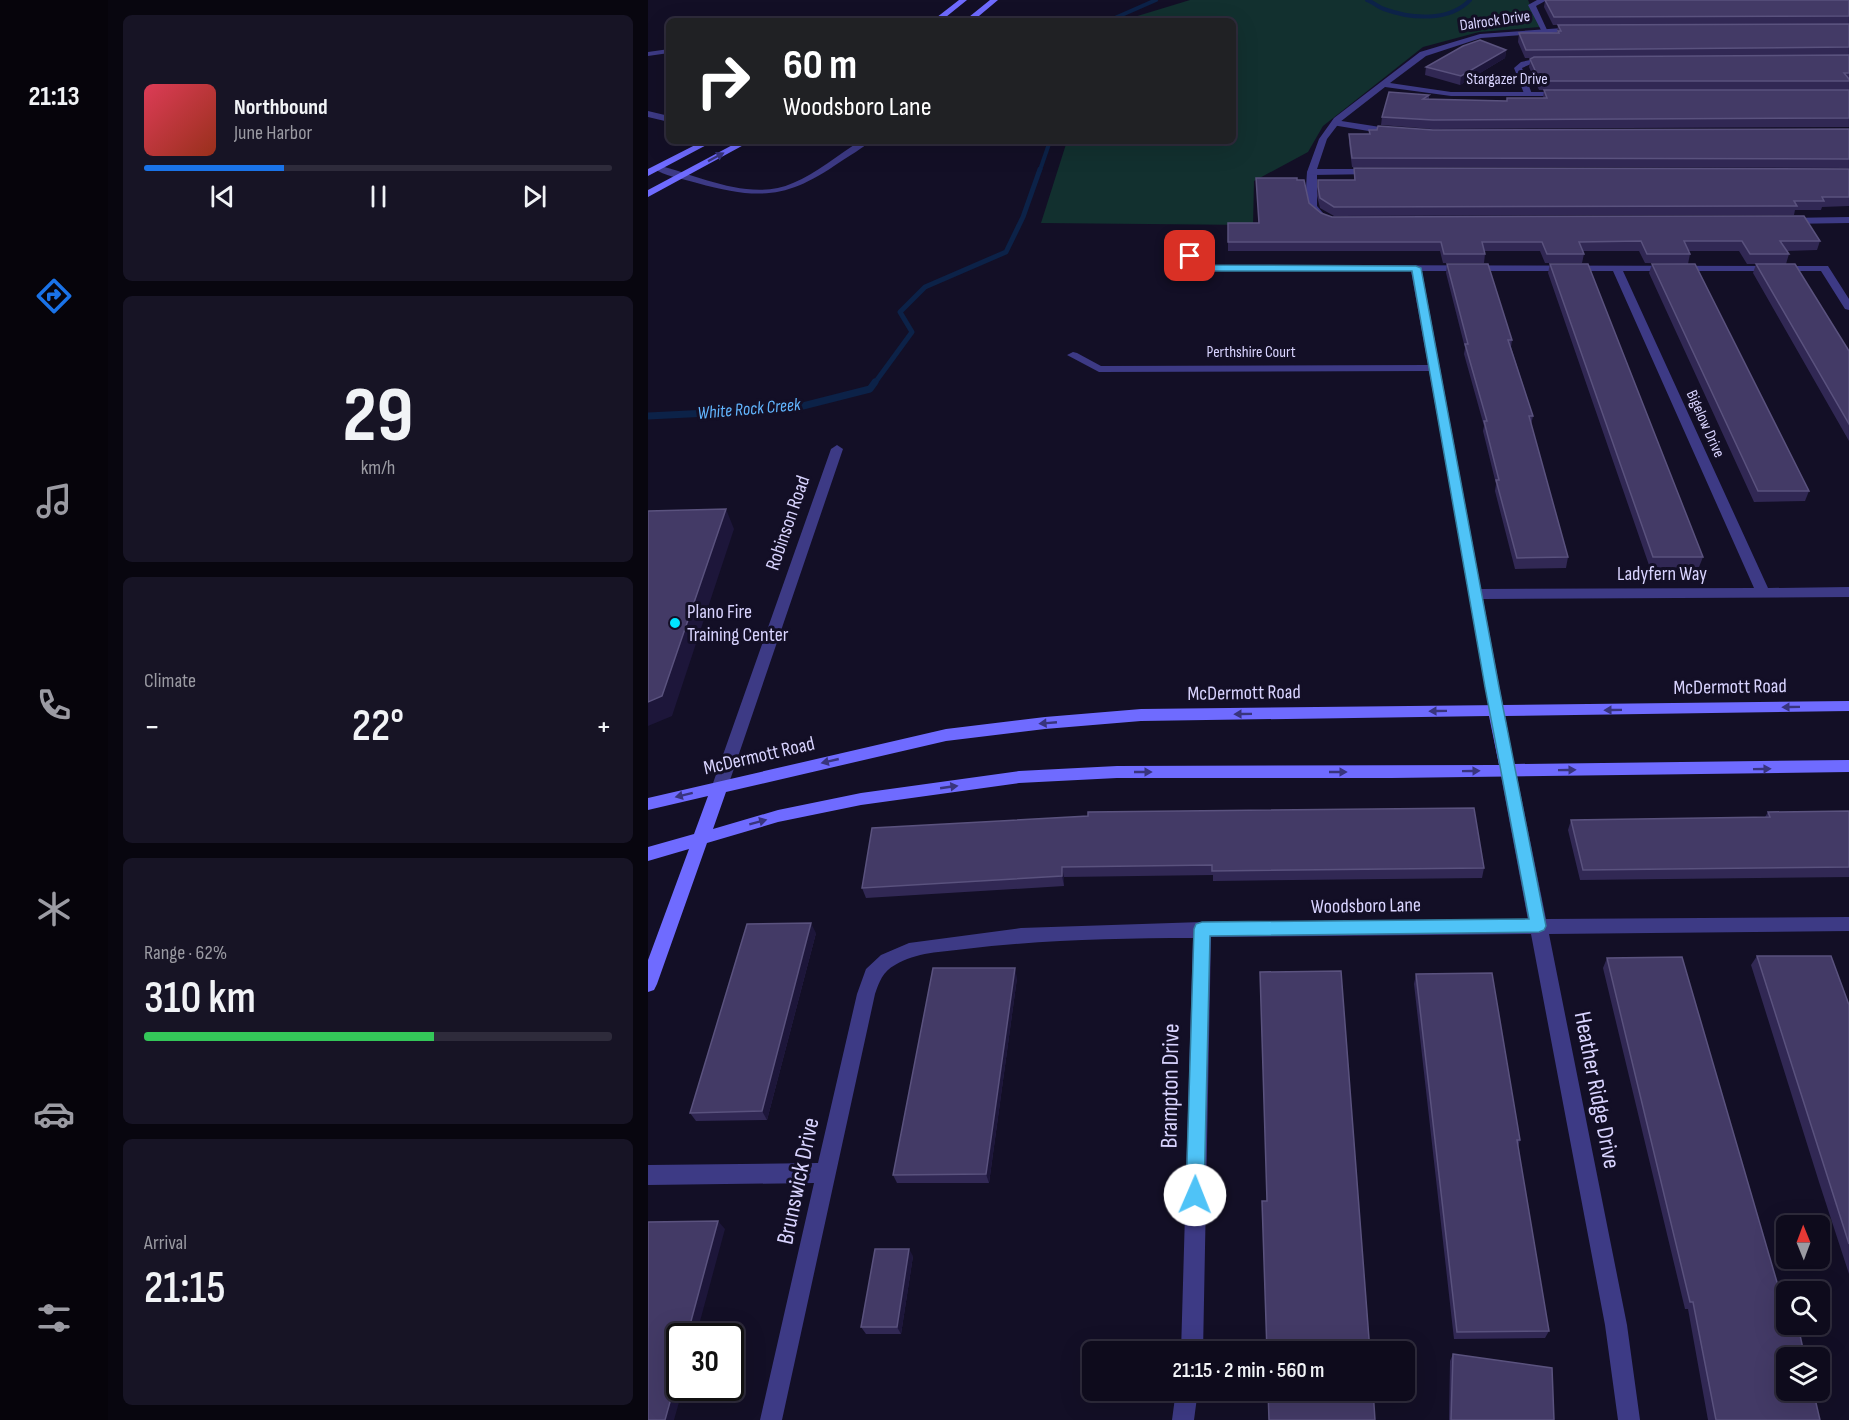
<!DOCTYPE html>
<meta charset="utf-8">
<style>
:root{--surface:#0e0b1c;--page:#171425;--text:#f1f3f6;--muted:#9b9ba3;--line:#2e2b3b;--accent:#1a73e8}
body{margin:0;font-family:"Sofia Sans Condensed",sans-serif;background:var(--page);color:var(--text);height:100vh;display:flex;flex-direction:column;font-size:22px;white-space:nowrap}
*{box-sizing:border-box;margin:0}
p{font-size:20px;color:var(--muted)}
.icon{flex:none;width:33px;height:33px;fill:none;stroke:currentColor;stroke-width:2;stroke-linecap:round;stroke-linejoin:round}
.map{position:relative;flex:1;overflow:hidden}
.sheet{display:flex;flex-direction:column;gap:15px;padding:15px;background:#08060f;width:540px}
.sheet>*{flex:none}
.hud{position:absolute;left:18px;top:18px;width:570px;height:126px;border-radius:9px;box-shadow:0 6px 24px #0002,0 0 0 2px var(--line);background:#202124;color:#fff;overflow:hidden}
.needle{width:39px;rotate:359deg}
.tools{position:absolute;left:1128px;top:1215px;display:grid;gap:12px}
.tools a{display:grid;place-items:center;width:54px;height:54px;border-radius:9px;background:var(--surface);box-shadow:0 6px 24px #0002,0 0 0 2px var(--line);font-size:30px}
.speed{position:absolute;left:18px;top:1323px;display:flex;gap:12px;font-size:30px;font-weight:700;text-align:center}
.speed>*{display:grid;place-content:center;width:78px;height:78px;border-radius:50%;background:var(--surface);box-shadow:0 6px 24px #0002,0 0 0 2px var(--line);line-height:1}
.speed .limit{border:3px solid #111;border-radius:9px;background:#fff;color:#111}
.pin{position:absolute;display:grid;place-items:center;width:51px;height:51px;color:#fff;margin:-26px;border-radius:12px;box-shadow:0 3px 9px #0006}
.me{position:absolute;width:66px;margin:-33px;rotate:1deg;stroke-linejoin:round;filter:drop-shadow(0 0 4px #0008)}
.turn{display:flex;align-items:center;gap:21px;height:126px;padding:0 18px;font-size:27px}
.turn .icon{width:78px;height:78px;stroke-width:2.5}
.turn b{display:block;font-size:42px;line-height:51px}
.big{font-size:45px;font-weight:600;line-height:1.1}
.sheet .card{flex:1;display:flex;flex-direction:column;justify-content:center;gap:9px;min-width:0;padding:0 21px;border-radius:9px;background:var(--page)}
.sheet .dial{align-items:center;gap:0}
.dial b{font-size:78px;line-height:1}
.song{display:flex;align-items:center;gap:18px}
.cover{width:72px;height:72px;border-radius:9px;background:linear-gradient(135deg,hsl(350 70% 55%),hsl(10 70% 35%))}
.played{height:6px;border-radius:3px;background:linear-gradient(90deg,var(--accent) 30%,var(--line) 30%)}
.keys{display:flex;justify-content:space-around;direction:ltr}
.heat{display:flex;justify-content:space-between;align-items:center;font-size:33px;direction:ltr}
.charge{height:9px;border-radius:4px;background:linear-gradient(90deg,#34c759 62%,var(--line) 0)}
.trip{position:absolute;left:434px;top:1341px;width:333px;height:60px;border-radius:9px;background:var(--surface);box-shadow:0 6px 24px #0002,0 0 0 2px var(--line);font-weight:600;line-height:60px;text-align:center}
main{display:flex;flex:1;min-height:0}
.tab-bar{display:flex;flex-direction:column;width:108px;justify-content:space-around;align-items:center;background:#06040b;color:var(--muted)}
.tab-bar .icon{width:42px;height:42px}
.tab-bar .on{color:var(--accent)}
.tab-bar b{font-size:27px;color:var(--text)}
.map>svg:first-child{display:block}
.green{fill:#12302f}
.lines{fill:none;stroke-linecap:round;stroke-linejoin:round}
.stream-far2{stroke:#0c2248;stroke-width:4}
.stream-far1{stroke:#0c2248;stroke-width:5}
.stream{stroke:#0c2248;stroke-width:7}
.lane{fill:#3d3a85;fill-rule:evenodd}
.street{fill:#3d3a85;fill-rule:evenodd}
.secondary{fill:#6f6bff;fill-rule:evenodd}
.wall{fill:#312854}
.shaded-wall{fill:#1d163a}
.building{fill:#433a66;stroke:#5a527e;stroke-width:1.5}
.oneway{fill:#38347d}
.route{fill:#4fc3f7;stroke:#337fa1;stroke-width:1.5}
.poi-dot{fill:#00e5ff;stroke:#130f26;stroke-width:2}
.labels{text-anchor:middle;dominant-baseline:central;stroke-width:6;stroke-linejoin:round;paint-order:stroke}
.far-street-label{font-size:16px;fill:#d9d4ff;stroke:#130f26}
.far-water-label{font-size:18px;font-style:italic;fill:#62b6ff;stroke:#130f26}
.street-label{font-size:20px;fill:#d9d4ff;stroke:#130f26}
.poi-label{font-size:20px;fill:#d9d4ff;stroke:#130f26;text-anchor:start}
.near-street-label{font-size:24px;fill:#d9d4ff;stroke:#130f26}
</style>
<main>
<nav class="tab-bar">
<b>21:13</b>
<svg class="icon on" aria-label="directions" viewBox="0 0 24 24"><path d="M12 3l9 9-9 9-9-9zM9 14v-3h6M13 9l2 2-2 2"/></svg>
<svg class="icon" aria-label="music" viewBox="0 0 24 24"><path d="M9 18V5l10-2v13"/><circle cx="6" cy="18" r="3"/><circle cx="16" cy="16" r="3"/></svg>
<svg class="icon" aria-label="phone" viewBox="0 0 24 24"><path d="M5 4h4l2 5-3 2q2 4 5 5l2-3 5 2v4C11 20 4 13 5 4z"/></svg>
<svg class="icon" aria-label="climate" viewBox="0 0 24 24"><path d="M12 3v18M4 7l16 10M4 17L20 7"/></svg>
<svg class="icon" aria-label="car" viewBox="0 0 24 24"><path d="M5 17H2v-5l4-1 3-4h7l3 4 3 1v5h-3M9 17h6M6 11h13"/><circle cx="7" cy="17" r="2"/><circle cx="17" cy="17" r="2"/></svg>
<svg class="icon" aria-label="filters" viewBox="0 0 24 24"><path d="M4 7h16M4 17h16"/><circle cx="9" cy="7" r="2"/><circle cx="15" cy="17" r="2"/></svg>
</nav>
<section class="sheet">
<div class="card">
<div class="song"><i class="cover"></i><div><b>Northbound</b><p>June Harbor</p></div></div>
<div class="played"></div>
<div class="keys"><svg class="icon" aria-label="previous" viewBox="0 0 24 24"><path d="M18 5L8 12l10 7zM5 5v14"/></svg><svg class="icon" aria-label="pause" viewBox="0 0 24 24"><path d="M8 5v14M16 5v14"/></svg><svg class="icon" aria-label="next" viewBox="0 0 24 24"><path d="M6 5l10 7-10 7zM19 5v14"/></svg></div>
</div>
<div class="card dial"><b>29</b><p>km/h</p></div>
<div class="card"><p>Climate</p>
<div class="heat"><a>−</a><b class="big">22°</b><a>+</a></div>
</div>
<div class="card"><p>Range · 62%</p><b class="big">310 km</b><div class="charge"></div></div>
<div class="card"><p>Arrival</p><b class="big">21:15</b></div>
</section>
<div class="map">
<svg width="1201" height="1420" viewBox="0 0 1201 1420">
<rect width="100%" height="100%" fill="#130f26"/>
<!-- green -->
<path class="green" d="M542,0H880L892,27L831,32L775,47L675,126L660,152L606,181L605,225L393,223L419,141H585V21H473Z"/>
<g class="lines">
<!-- stream-far2 -->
<path class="stream-far2" d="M719,0C725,2 730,7 736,9C763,19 801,22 822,0
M460,21L508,0
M392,170L402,141"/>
<!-- stream-far1 -->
<path class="stream-far1" d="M226,384L264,332L252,312L277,287L358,252L375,217L392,169"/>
<!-- stream -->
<path class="stream" d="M0,416L143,409L222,389L227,382"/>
<!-- lane -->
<path class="lane" d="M889,0H899L888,6L900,32H894L880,5Z
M892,58L904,60L883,64L874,68L884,94L877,96L866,68L873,62Z
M687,120L745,129L749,132L745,135L684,125V121Z
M212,141H222C214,149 202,155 192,162C139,199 111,200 49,183C35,179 16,176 5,168L10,165C51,176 103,202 145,183C169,173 190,155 212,141Z
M664,169L669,172V206L681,220L679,222C654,224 658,188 659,172Z
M1201,217V223L1138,224L1133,221L1138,218Z
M189,445L195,449L80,786L78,790H66L64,786L183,449Z"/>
<!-- street -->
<path class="street" d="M928,27H931V31L833,38L778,56L742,83L803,92H916L920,94L919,96H803L737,87L692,122L679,139L669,169H724L729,172L727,174L664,175L659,172L671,139L686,118L772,52L832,34Z
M21,49V53L0,56V52Z
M0,111L21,116V122L0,117Z
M542,253L564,265L1180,266L1201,299V310L1197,309L1173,271H975L1120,588L1201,587V597L835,599L856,711L853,715H843L781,371L451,372L419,355L425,352L429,353L453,366L780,365L763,271H562L538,258L537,256ZM774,271H965L1106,588L833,589Z
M860,765L866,767L868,771L898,919L1201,917V931L901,934L979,1325L992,1420H970L957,1325L883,934L563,937L555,1352H533L545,938C469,938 393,940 317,949C294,952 268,952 247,965C235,971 231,982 227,994L134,1420H112L166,1183L0,1185V1165L170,1163L209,994L218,969L233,955L261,943L373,928L554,922L880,920L852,771L854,767Z
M528,1390H550L546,1420H524Z"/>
<!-- secondary -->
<path class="secondary" d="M311,0H319L293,21H284Z
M342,0H350L325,21H316Z
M55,141H66L0,176V169Z
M92,141H103L0,197V190Z
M1201,701V711L857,716L866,764L1201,760V772L744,778H469L371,783L213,805L130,822L59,843L9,984L6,990L0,992V960L41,849L0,861V847L46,834L60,796L0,810V798L298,729L397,717L493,709ZM841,716L851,765L469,766L371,771L213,793L130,810L65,829L78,792L298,741L397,729L493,721Z"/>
</g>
<!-- wall -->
<path class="wall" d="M897,0H1201V24L905,25L896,7Z
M1201,24V127L784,129L733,125L734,117L781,95V99L859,101L895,98L896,90H891L881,67L883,58H877L870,42L871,33H909L910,25Z
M858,50L857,58L812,85L777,75L778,67Z
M1201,129V168L704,167L701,143V134H721V130Z
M706,168L1201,169V206L1174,207L1173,210H1147L1146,215L686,216L672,208L669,196L670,180H706Z
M608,178L649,180L661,203L673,213L684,217L1172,241L1169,250L1138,251L1141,254L1138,264H1099L1091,251H1040L1042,254L1040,264L997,263L991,251H935L936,254L934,263H897L892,251H837V254L836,263H795L792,251H580V223H611Z
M799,264L864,340L863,347L885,416L883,425L920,557L918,568L867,569L847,491L848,484L835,431L836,426L816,354L817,348L798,273Z
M902,264L1055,557L1051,567L1002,568L900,273Z
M1004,264L1161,491L1157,501L1106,502L1001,273Z
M1108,264L1201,351V441L1105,273Z
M1201,811V877L932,880L920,830L923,820L1117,817L1120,812Z
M224,828L836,868L834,878L565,881V875L416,877V886L218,898L214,888Z
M168,933L119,1120L48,1121L42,1113Z
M1109,956L1201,1005V1274L1171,1182L1103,965Z
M959,958L1138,1324L1172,1420H1060L1040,1309H1037L955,968Z
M768,974L872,1140L870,1147L901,1331L897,1338L806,1339L766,984Z
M369,978L341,1183H249L245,1175Z
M265,1256L253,1334H218L213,1327Z
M805,1354L906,1420H801L802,1361Z"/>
<!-- shaded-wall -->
<path class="shaded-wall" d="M858,50L857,58L812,85L813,76Z
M78,509L86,529L24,716L0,726V702Z
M414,867L416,877V886L414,876Z
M163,923L168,933L119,1120L114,1111Z
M367,968L369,978L341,1183L338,1174Z
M70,1221L77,1229L48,1336H39Z
M261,1249L265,1256L253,1334L249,1327Z
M32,1366V1388H35L26,1420H17Z"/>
<!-- building -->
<path class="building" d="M897,0H1201V16L906,17Z
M1201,24V47L878,50L871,33H911L910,31H913L910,25Z
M832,40L858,50L813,76L778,67L815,46Z
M1201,55V73H1196L1201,79V81H892L882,59L886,57Z
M896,90H1201V118L785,120L734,117L741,92L781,95L775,99L859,101V98H899Z
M730,126L785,130L1201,129V159L704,158L701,134H722L721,130H729Z
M706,168L1201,169V197H1174L1176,201H1146L1149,206L686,207L672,198L670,187V180H707Z
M608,178H649V180H656L661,203L673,213L684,217L1156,216L1172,241H1132L1141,254H1102L1094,241H1036L1042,254H999L993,241L931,242L936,254H899L894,242H834L837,254H796L793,242H580V223H611Z
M799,264H840L864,340H860L885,416H881L920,557L869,558L848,480H851L836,421H839L817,344H820Z
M902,264H940L1055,557H1005Z
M1004,264H1047L1161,491H1110Z
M1108,264H1147L1201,351V424Z
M78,509L14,696L0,702V511Z
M826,808L836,868L564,871V865L414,867V876L214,888L224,828L440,816V812Z
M1201,811V867L935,870L923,820L1122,817L1120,812Z
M163,923L114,1111L42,1113L99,924Z
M1109,956H1183L1201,1005V1244Z
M1034,957L1138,1313V1324H1142L1145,1335H1152L1157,1358H1138V1390H1165L1172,1420H1068L1045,1302H1042L959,958Z
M285,968H367L338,1174L245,1175Z
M693,971L722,1352H619L614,1201H619L612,972Z
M844,973L872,1140H869L901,1331L809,1332L768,974Z
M70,1221L39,1336H32V1366L17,1420H0V1222Z
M227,1249H261L249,1327H213Z
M805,1354L904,1368L906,1420H803Z
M620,1390H725L727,1420H621Z"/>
<!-- one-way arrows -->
<defs><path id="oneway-solid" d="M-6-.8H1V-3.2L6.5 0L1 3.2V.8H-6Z" transform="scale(1.5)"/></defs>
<g class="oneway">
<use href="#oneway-solid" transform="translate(68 157) rotate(-28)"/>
<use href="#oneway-solid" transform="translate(1143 707) rotate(179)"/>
<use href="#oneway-solid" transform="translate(965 710) rotate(179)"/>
<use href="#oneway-solid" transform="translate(790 711) rotate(179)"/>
<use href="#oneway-solid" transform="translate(595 714) rotate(179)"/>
<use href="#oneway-solid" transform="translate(400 723) rotate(175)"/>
<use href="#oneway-solid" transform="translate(182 761) rotate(167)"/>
<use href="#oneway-solid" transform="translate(1114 769) rotate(-1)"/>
<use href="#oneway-solid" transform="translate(919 770) rotate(-1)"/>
<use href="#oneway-solid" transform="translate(823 771) rotate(-1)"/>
<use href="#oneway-solid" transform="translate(495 772)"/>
<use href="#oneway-solid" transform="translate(690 772)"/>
<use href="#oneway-solid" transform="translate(301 787) rotate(-8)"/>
<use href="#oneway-solid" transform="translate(36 795) rotate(166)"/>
<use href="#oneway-solid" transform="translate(110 822) rotate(-15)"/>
</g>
<!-- route -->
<path class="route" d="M538,255H545L563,265L768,266L773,268L851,687L898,926L896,930L891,932L562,936L556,1195L553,1201L547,1204L540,1201L538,1195L546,929L548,924L554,922L881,919L837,687L764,271H562L538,258Z"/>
<!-- markers -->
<circle class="poi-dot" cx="27" cy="623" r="6"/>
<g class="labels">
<!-- far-street labels -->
<g class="far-street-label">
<text transform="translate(847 21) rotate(-8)">Dalrock Drive</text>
<text x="859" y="79">Stargazer Drive</text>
<text x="603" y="352">Perthshire Court</text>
<text transform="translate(1057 424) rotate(66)">Bigelow Drive</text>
</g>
<!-- far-water labels -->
<g class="far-water-label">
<text transform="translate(101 409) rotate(-5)">White Rock Creek</text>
</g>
<!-- street labels -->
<g class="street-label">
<text transform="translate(140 523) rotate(-71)">Robinson Road</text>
<text x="1014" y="574">Ladyfern Way</text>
<text transform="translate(1082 687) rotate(-1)">McDermott Road</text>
<text transform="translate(596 693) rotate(-1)">McDermott Road</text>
<text transform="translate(111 756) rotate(-13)">McDermott Road</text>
<text transform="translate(718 906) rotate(-1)">Woodsboro Lane</text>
</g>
<!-- poi labels -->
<g class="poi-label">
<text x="39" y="612">Plano Fire<tspan x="39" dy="23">Training Center</tspan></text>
</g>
<!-- near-street labels -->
<g class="near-street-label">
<text transform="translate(522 1086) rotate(-89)">Brampton Drive</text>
<text transform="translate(949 1090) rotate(79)">Heather Ridge Drive</text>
<text transform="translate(150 1181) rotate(-78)">Brunswick Drive</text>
</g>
</g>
</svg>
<div class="tools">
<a><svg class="needle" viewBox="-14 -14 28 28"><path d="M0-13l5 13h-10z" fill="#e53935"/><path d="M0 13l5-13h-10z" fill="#9b9ba3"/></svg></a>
<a><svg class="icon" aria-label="search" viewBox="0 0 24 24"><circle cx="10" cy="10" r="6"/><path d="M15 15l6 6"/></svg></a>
<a><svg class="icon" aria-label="layers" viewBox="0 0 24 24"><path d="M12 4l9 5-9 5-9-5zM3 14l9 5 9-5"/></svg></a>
</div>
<div class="speed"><div class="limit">30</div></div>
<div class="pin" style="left:542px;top:256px;background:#d93025"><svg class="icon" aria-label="arrive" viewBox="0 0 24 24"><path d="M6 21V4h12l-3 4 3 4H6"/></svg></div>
<svg class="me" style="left:547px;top:1195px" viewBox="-20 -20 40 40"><circle r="19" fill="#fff"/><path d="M0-13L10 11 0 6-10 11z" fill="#4fc3f7"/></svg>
<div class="trip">21:15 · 2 min · 560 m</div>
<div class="hud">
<div class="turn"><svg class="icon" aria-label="right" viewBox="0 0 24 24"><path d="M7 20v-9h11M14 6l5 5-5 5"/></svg><div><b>60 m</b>Woodsboro Lane</div></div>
</div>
</div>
</main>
